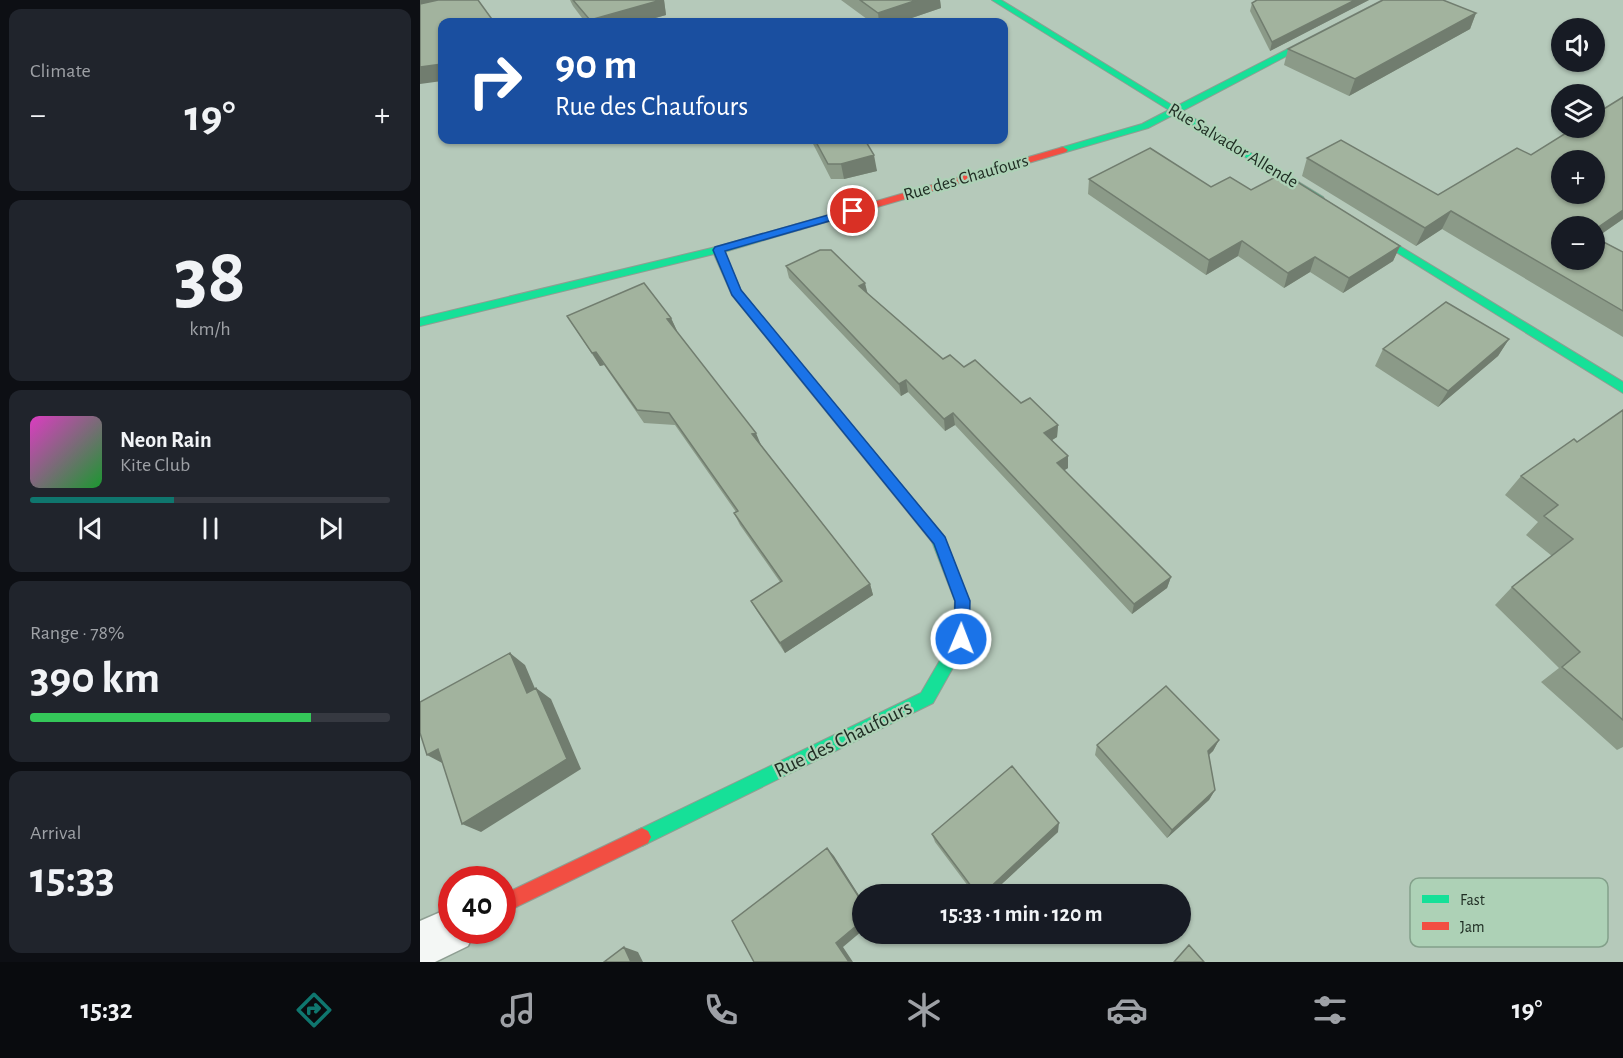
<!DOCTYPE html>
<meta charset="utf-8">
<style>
:root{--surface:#171b24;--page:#20242c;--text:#f1f3f6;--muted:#9ea1a6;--line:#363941;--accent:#0f766e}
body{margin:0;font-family:"Alegreya Sans",sans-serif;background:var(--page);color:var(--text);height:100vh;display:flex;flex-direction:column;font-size:22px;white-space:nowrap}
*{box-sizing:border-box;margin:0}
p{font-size:20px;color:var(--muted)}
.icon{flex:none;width:33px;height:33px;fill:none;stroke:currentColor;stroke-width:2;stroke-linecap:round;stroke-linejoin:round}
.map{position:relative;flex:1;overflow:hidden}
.panel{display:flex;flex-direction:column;gap:9px;padding:9px;background:#0d0f14;width:420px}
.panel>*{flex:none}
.guide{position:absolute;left:18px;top:18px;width:570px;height:126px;border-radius:12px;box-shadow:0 2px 4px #0004;background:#1a4fa0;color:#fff;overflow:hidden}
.buttons{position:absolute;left:1131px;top:18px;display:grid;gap:12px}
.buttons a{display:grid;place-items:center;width:54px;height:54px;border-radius:50%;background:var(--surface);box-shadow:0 2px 4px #0004;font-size:30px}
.speed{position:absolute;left:18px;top:866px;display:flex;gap:12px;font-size:30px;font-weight:700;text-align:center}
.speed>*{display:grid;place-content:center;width:78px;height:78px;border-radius:50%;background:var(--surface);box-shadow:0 2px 4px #0004;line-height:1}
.speed .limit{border:9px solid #d22;background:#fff;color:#111}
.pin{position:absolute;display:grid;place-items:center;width:51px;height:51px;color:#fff;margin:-26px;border:3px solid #fff;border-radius:50%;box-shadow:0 2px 6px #0007}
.me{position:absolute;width:66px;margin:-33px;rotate:1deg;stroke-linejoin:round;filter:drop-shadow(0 0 4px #0008)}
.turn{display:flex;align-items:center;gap:21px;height:126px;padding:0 18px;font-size:27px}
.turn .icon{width:78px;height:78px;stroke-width:2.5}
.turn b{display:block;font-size:42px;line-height:51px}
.big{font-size:45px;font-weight:700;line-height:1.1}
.panel .card{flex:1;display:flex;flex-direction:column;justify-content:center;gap:9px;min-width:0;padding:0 21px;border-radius:12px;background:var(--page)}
.panel .dial{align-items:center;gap:0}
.dial b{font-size:78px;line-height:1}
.song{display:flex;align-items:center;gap:18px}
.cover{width:72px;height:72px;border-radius:9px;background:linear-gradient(135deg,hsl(310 70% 55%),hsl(130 70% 35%))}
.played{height:6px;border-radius:3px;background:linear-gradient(90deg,var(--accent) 40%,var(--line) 40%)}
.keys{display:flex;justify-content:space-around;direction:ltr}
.heat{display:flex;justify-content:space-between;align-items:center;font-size:33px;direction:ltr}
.charge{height:9px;border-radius:4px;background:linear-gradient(90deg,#34c759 78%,var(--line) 0)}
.trip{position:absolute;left:432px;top:884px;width:339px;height:60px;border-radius:30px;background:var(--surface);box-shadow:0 2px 4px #0004;font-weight:700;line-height:60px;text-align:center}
.dock{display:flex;height:96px;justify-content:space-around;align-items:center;background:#090b0e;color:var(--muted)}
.dock .icon{width:42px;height:42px}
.dock .active{color:var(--accent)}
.dock b{font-size:27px;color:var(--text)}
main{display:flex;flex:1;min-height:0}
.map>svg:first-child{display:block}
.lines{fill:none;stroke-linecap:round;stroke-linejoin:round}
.street-casing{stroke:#8e9e92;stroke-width:3}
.fast-casing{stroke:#8e9e92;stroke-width:2}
.jam-casing{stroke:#8e9e92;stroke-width:2}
.street{fill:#f4f7f5;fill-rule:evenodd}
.fast{fill:#16e098;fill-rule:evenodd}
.jam{fill:#f24e42;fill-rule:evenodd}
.wall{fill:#8b9a88}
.shaded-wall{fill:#717d6f}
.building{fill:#a2b39e;stroke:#717d6f;stroke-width:1.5;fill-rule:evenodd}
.route{fill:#1a73e8;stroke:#114b97;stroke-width:1.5}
.labels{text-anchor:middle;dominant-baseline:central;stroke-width:4.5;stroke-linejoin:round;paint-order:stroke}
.far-street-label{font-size:18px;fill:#202e24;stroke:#add1b6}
.street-label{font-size:21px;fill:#202e24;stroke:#add1b6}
.key{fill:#add1b6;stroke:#83a08a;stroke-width:1.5}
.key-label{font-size:16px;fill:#202e24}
</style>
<main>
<section class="panel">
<div class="card"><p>Climate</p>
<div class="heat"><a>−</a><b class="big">19°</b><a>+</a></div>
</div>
<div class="card dial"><b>38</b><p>km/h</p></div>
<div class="card">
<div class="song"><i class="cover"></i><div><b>Neon Rain</b><p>Kite Club</p></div></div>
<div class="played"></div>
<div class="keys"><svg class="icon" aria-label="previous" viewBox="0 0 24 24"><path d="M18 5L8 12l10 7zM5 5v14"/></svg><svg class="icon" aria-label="pause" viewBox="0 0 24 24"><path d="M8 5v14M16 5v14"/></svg><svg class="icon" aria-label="next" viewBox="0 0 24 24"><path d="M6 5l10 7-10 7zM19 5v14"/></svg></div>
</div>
<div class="card"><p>Range · 78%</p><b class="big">390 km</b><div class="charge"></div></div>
<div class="card"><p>Arrival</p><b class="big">15:33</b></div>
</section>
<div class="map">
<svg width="1203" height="962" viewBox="0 0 1203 962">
<rect width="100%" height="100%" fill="#b5c9ba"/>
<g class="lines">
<!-- street casing -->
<g class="street-casing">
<path id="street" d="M32,907V930H55L48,946L15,962H0V921Z"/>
</g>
<!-- fast casing -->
<g class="fast-casing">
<path id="fast" d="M572,0H581L755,107L963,0H973L762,111L903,197L904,199L899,202L755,114L728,128L646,152H640V148L722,124L749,110Z
M940,222L1203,382V393L936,227V223Z
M378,224L383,227L382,229L304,252L321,291L384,368L386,371L380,375L376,374L312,295L294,254L0,326V318L296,247Z
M518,533L523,535L525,539L549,601V639L513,703L228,843L222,846L216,843L213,837L216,831L501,693L533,638L535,601L511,539L513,535Z"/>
</g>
<!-- jam casing -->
<g class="jam-casing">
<path id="jam" d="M643,147L648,150L646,152L382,229L378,230L373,227L374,225Z
M380,367L384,368L523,535L525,539L523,543L518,545L513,543L376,374L374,371L376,368Z
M222,828L228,831L231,837L228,843L82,914V895Z"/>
</g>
<!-- street -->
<use href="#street" class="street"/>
<!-- fast -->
<use href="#fast" class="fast"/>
<!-- jam -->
<use href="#jam" class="jam"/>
</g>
<!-- wall -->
<path class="wall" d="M150,0H244L246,15L221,22H165L153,6Z
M421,0H520L521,8L480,22H451Z
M949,0L850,51L830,11L832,3Z
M1056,13L1050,29L929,96L864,65L868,49Z
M1203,97V219L1176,238L1203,252V337L1022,229L996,246L882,176L887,158L1018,195L1111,155Z
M391,140H445L457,171L424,179H411Z
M669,179L791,187L831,190L980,246L973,261L923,293L890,272L864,288L818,256L786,275L668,194Z
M366,266L448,294L523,359L544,367L638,425L637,437L632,440L648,468L644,470L751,577L747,588L712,614L535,425L525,431L488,392L481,396L369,278Z
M147,316L251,318L257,331H256L341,445L450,584L453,595L365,653L337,611L331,601L360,582L320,525L314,513L316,512L255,425L224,423L184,365L180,366Z
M1089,339L1078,356L1018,407L955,366L963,349Z
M1203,410V747L1197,750L1121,682L1139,668L1075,605L1092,587L1132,556L1106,535L1118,522L1085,495L1101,476L1157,442Z
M799,740L793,751L789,755L795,790L789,800L747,838L675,755L677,745Z
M638,832L571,894H554L515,842L512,834Z"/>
<!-- shaded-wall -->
<path class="shaded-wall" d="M0,0H27L0,7Z
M241,0H244L246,15L221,22H170V20Z
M497,0H520L521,8L480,22H459L458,13Z
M935,0H949L850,51L852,42Z
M1056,13L1050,29L929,96L935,79Z
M22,64V81L0,84V67Z
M454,155L457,171L424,179L421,164Z
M1203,210V219L1174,239V230Z
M1031,211L1022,229L996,246L1005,228Z
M822,241L818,256L786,275L789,260Z
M980,246L973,261L923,293L929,278Z
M895,257L890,272L864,288L868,273Z
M445,283L448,295L439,286Z
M251,318L257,331L253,333L247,319Z
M1089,339L1078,356L1018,407L1028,391Z
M176,352L184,365L180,366L172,353Z
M486,380L488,392L481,396L479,384Z
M533,413L535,425L525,431L524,419Z
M638,425L637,437L624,445V433Z
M336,433L341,445L332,434Z
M648,456V468L637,475V463Z
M751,577L747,588L712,614L714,604Z
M450,584L453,595L365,653L360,643Z
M90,653L105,665L122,705L107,693Z
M116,688L131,699L161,769L61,832L42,824Z
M799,740L793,751L782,761L788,751Z
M18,749L26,765L7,755Z
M795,790L789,800L747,838L752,830Z
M639,823L638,832L571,894H563Z
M407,848L414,856L442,900V902Z
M442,921V931L423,947L433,962H429L416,943Z
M204,947L218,952L223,962H211Z"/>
<!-- building -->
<path class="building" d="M18,0H58L74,22H22V64L0,67V4Z
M153,0H241L170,20Z
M440,0H497L458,13Z
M837,0H935L852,42L832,3Z
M963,0H1023L1056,13L935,79L868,49Z
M1203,97V210L1174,230V226H1142V260H1174V237L1203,252V311L1031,211L1005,228L887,158L921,140L1018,195L1097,148L1111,155L1154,128H1174V115ZM1142,160H1174V194H1142Z
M395,140H445L454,155L421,164H408Z
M730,148L791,187L810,177L831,190L863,173L980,246L929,278L895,257L868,273L822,241L789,260L669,179Z
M400,250H411L445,283L439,286L523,359L530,355L544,367L555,360L601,403L610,398L638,425L624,433L648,456L637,463L751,577L714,604L533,413L524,419L486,380L479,384L366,266Z
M224,283L251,318L247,319L336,433L332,434L450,584L360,643L331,601L362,581L314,513L318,511L249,413L217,410L176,352L172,353L147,316Z
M1026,302L1089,339L1028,391L963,349Z
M1203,410V720L1142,667L1160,652L1092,587L1153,539L1124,516L1138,505L1101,476L1154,439L1157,442Z
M90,653L107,693L116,688L147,759L42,824L18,749L7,755L0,733V702Z
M746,686L799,740L788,751L795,790L752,830L677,745Z
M592,766L639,823L563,894H557L512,834Z
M407,848L442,902V921L416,943L429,962H334L312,921Z
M769,945L784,962H754Z
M204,947L211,962H184Z"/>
<!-- route -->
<path class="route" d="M433,208L438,211L437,213L305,251L321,290L525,537L550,601L549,639L547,644L541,646L536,644L534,639L535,601L514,544L312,295L293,250L295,247Z"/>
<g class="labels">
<!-- far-street labels -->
<g class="far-street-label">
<text transform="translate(813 146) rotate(31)">Rue Salvador Allende</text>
<text transform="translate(546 178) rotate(-16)">Rue des Chaufours</text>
</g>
<!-- street labels -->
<g class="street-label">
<text transform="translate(423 739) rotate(-26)">Rue des Chaufours</text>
</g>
</g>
<!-- legend -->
<rect x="990" y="878" width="198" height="69" rx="9" class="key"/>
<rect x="1002" y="895" width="27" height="8" fill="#16e098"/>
<rect x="1002" y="922" width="27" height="8" fill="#f24e42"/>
<g class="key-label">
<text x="1040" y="905">Fast</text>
<text x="1040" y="932">Jam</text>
</g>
</svg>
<div class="buttons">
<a><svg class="icon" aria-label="sound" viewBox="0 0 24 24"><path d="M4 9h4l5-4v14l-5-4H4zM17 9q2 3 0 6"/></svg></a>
<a><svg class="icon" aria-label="layers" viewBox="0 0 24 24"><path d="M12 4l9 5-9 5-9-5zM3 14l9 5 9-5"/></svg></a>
<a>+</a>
<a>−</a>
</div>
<div class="speed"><div class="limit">40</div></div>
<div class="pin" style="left:433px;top:211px;background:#d93025"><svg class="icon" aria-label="arrive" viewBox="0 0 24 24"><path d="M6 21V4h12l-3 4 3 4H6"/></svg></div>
<svg class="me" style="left:541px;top:639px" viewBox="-20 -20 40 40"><circle r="17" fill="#1a73e8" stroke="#fff" stroke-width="3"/><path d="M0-11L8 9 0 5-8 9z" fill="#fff"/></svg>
<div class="trip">15:33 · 1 min · 120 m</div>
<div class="guide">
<div class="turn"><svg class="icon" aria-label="right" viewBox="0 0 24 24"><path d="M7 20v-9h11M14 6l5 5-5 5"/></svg><div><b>90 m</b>Rue des Chaufours</div></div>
</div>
</div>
</main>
<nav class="dock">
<b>15:32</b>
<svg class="icon active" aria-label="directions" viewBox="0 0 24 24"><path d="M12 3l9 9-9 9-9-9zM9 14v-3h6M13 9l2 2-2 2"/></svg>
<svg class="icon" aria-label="music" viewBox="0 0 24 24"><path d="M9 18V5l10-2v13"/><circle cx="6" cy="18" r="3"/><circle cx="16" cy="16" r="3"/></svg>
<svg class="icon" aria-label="phone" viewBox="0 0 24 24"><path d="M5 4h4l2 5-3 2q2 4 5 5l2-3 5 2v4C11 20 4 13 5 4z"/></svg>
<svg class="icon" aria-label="climate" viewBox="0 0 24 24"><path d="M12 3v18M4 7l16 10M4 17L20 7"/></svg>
<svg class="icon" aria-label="car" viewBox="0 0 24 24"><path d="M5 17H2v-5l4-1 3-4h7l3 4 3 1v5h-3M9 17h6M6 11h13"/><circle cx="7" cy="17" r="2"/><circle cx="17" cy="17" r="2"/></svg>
<svg class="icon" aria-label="filters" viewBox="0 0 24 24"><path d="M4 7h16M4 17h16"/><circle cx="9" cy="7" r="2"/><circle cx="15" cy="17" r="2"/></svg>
<b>19°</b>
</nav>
